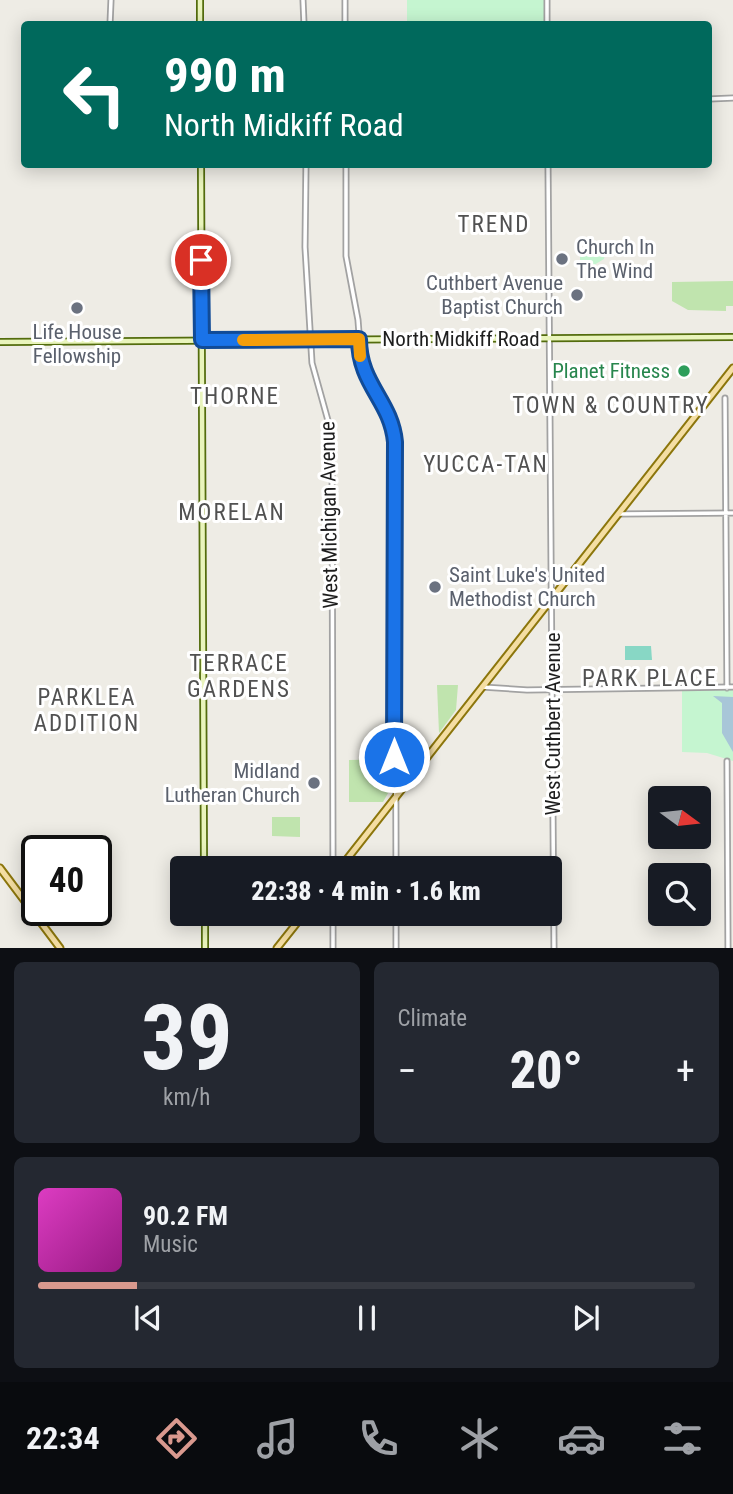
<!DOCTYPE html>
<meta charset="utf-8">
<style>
:root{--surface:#171b24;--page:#242831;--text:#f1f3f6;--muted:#9ea1a6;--line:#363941;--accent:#d9998e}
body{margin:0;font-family:"Roboto Condensed",sans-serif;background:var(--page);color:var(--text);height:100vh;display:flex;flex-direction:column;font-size:26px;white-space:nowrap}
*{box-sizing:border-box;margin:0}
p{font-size:23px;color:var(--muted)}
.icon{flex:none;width:38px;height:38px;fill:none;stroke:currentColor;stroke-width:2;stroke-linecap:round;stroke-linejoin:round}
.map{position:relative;height:948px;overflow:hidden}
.details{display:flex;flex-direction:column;gap:14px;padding:14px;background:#0d0f14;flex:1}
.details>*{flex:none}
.hud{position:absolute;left:21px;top:21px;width:691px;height:147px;border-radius:7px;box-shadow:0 4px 18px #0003;background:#00695c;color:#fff;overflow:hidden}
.needle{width:46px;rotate:105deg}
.tools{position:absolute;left:648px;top:786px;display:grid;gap:14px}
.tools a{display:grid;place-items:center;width:63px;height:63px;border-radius:7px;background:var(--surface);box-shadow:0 4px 18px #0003;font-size:35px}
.speed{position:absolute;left:21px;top:835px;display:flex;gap:14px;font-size:35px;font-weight:700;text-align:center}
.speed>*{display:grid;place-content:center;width:91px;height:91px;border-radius:50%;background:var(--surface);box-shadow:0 4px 18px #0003;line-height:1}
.speed .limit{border:4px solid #111;border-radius:10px;background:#fff;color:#111}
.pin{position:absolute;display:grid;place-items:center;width:60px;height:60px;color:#fff;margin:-30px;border:4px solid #fff;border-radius:50%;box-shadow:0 2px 7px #0007}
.me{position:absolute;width:77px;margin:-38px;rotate:0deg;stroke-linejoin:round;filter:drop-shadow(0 0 5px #0008)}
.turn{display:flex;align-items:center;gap:24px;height:147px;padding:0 28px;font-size:32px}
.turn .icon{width:91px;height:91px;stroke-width:2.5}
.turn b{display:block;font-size:49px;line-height:60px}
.big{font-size:52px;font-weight:800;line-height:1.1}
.details .widget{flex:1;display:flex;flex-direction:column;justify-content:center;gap:10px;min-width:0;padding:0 24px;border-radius:10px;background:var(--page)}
.details .dial{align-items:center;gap:0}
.dial b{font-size:91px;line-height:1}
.song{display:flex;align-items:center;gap:21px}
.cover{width:84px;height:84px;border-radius:10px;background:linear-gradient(135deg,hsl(310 70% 55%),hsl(310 70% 35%))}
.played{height:7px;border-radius:4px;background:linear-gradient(90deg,var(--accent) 15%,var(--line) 15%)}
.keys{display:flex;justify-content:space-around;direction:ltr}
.heat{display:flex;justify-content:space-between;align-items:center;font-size:38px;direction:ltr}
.details .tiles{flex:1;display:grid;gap:14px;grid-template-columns:1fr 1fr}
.widget:last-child{grid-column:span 2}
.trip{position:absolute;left:170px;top:856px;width:392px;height:70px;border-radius:7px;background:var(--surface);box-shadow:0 4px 18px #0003;font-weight:800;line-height:70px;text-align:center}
.tab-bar{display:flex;height:112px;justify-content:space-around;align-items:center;background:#090b0e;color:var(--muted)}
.tab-bar .icon{width:49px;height:49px}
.tab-bar .selected{color:var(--accent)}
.tab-bar b{font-size:32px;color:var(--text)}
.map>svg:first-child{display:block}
.grass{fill:#c0e4ae}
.park{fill:#c5f5d0}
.pitch{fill:#88d7c5}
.water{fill:#a8c6d8}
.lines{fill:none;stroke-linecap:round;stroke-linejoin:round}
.tertiary-casing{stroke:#a2a2a2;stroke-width:7}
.secondary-casing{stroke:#536c0d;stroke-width:8}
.primary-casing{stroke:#8c760c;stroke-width:9}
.tertiary{stroke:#fff;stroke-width:3.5}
.secondary{stroke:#e9f4bc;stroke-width:4.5}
.primary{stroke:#f4dea3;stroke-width:5}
.route-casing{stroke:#114b97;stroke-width:18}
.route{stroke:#1a73e8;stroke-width:12}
.slow{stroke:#f59e0b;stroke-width:12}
.worship-dot{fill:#6b7280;stroke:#fff;stroke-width:2.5}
.leisure-dot{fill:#2e9e5b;stroke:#fff;stroke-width:2.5}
.labels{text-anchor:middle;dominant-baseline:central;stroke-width:6;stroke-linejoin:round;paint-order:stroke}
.worship-label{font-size:21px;fill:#5b616d;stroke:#fff;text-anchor:start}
.street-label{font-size:21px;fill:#1e1e1e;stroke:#fff}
.leisure-label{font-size:21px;fill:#27864d;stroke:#fff;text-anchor:end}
.neighbourhood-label{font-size:23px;letter-spacing:2px;fill:#515151;stroke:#fff}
</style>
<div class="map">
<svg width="733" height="948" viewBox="0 0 733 948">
<rect width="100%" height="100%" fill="#eeece5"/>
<!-- grass -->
<path class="grass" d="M733,281V306H726V311L688,310L672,301V282Z
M437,685H458L456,710L439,733Z
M391,759V788L383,802H349V760Z
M272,817H300V837L272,836Z"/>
<!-- park -->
<path class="park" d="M407,0H545V24H407Z
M606,250L604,259L594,265L580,264V251Z
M733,687V761L707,753L682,752V688Z"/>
<!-- pitch -->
<path class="pitch" d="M625,646H651L652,660H625Z"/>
<!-- water -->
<path class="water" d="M713,696L733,697V752L722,733V703Z"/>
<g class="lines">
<!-- tertiary casing -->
<g class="tertiary-casing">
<path id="tertiary" d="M303,0L304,24
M345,0V24
M547,0V24
M110,24L111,0
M709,99L733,98
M306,164L305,247L312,363L332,435L333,868
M346,164V256L358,320L361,360L367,380L388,414L395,442L396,868
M548,164L554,948
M725,398L727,688
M620,514L733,513
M482,687L527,690L733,687
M727,761L728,948
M333,914V948
M396,914V948"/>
</g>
<!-- secondary casing -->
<g class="secondary-casing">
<path id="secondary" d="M200,0V24
M201,164L204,868
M0,342L733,337
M205,914V948"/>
</g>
<!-- primary casing -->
<g class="primary-casing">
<path id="primary" d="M394,774L400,780L410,779
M0,868L60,948
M340,868L733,368
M277,948L304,914"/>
</g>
<!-- tertiary -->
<use href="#tertiary" class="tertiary"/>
<!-- secondary -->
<use href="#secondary" class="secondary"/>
<!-- primary -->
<use href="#primary" class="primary"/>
</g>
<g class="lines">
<!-- route casing -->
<g class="route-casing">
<path id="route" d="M201,260L202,340L359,339C359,385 391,400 395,442L394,757"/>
</g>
<!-- route -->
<use href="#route" class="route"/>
<!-- slow -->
<path class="slow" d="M243,340L359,339L360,356"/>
</g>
<!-- markers -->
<g class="worship-dot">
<circle cx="562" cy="259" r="7"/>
<circle cx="577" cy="295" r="7"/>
<circle cx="77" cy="308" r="7"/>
<circle cx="435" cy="587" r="7"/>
<circle cx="314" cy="783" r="7"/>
</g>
<circle class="leisure-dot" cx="684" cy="371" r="7"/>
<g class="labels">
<!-- worship labels -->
<g class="worship-label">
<text x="576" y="247">Church In<tspan x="576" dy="24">The Wind</tspan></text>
<text x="563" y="283" text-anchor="end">Cuthbert Avenue<tspan x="563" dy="24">Baptist Church</tspan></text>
<text x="77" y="332" text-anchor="middle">Life House<tspan x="77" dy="24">Fellowship</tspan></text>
<text x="449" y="575">Saint Luke's United<tspan x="449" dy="24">Methodist Church</tspan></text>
<text x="300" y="771" text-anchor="end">Midland<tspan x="300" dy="24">Lutheran Church</tspan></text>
</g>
<!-- street labels -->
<g class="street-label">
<text x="461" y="339">North Midkiff Road</text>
<text transform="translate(329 515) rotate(-91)">West Michigan Avenue</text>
<text transform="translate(553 724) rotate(-90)">West Cuthbert Avenue</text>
</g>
<!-- leisure labels -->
<g class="leisure-label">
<text x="670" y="371">Planet Fitness</text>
</g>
<!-- neighbourhood labels -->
<g class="neighbourhood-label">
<text x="494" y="224">TREND</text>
<text x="235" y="396">THORNE</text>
<text x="611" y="405">TOWN &amp; COUNTRY</text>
<text x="486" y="464">YUCCA-TAN</text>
<text x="232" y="512">MORELAN</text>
<text x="239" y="663">TERRACE<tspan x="239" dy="26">GARDENS</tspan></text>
<text x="650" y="678">PARK PLACE</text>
<text x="87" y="697">PARKLEA<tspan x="87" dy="26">ADDITION</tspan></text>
</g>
</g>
</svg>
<div class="tools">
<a><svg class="needle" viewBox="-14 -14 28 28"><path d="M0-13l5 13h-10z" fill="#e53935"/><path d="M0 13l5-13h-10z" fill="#9ea1a6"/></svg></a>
<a><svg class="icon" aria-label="search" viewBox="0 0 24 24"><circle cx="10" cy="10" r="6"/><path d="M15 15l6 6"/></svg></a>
</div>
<div class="speed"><div class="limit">40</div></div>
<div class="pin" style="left:201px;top:260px;background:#d93025"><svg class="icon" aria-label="arrive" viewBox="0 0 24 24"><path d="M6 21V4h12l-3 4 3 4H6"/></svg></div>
<svg class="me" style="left:394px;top:757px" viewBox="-20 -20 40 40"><circle r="17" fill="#1a73e8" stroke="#fff" stroke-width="3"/><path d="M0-11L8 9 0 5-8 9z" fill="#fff"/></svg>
<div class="trip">22:38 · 4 min · 1.6 km</div>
<div class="hud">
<div class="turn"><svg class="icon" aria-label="left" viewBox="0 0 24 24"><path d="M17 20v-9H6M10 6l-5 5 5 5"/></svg><div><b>990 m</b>North Midkiff Road</div></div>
</div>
</div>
<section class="details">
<div class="tiles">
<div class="widget dial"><b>39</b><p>km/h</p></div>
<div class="widget"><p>Climate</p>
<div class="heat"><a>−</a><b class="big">20°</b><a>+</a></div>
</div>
<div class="widget">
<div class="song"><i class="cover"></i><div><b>90.2 FM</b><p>Music</p></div></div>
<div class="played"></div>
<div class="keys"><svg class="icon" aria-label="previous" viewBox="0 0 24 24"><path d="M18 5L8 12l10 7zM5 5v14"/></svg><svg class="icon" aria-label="pause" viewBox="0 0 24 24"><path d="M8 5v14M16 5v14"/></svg><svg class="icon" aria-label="next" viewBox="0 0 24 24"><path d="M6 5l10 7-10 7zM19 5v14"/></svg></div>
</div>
</div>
</section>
<nav class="tab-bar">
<b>22:34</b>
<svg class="icon selected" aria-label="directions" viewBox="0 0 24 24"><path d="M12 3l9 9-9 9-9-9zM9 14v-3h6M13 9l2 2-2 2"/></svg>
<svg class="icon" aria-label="music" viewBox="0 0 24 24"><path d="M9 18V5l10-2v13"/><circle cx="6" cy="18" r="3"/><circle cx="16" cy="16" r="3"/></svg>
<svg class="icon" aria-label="phone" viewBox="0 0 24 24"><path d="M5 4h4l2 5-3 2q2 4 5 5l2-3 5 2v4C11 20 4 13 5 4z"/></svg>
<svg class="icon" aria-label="climate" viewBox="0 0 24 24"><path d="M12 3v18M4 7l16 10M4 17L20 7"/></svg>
<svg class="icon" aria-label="car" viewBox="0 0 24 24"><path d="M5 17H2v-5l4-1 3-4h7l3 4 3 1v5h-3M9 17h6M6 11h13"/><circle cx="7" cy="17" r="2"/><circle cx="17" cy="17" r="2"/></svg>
<svg class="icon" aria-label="filters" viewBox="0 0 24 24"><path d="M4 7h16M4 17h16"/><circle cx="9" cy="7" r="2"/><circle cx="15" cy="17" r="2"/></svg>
</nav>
